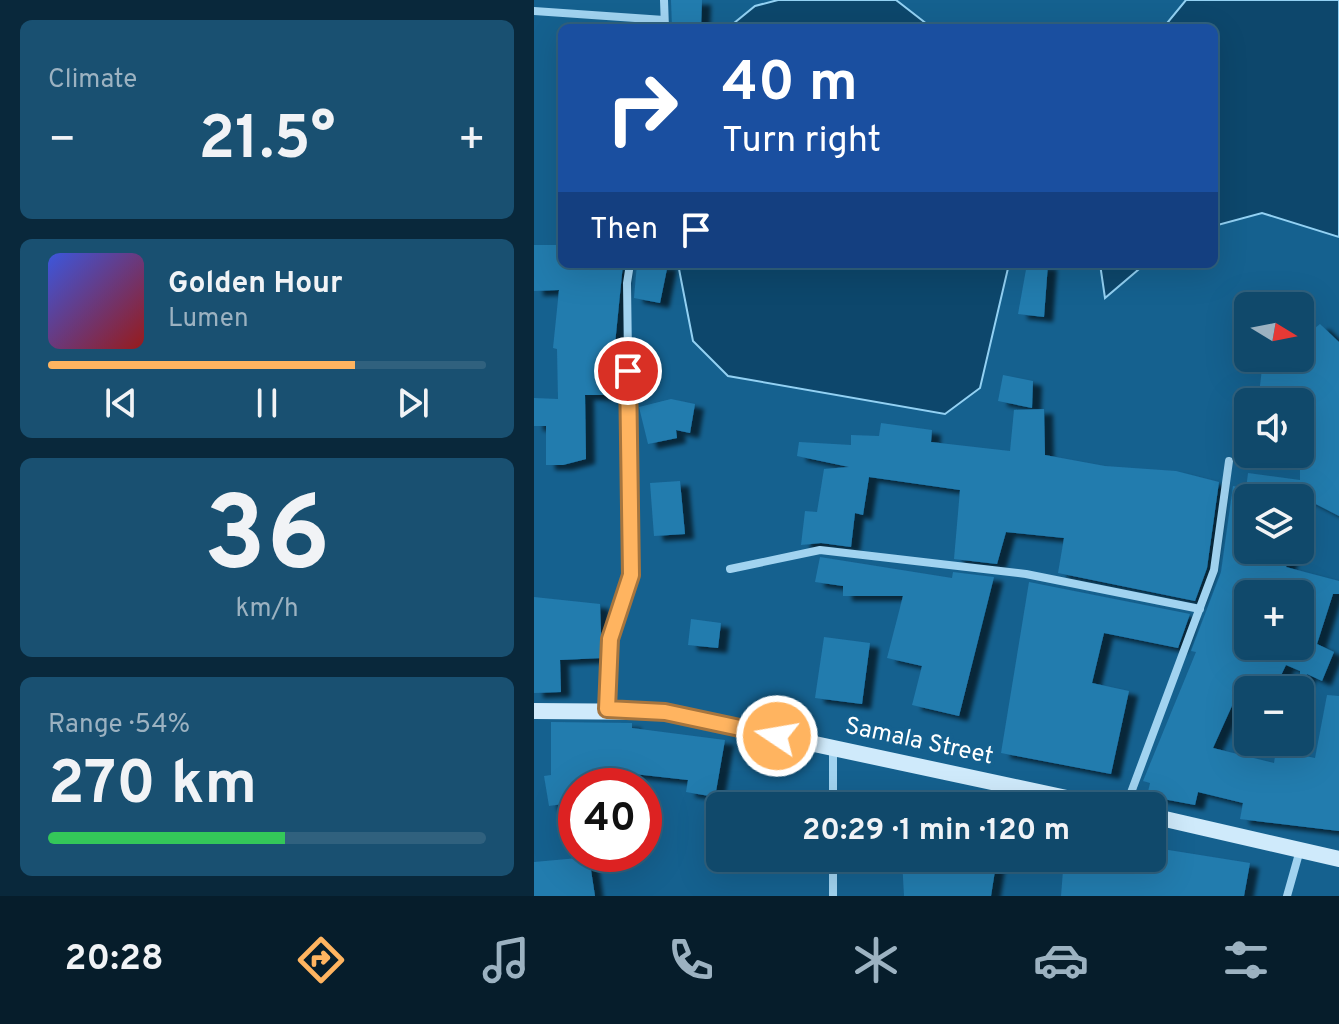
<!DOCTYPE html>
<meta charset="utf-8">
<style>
:root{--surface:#10496b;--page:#195071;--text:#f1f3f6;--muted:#9cb2c1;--line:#30617e;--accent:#ffb460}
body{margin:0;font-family:Overpass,sans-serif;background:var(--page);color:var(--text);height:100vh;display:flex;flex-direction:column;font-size:30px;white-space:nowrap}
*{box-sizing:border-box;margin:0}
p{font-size:26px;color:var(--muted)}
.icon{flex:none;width:44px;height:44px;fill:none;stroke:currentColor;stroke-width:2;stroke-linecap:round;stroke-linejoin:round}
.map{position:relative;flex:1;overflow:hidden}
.drawer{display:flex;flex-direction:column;gap:20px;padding:20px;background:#09283b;width:534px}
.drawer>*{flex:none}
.top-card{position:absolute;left:24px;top:24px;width:660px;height:244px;border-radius:12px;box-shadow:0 8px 32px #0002,0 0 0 2px var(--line);background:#1a4fa0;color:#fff;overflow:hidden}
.needle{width:52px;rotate:100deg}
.tools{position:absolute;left:700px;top:292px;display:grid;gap:16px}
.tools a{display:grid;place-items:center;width:80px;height:80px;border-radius:12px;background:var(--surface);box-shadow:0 8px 32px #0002,0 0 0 2px var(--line);font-size:40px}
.speed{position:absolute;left:24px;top:768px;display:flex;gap:16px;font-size:40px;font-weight:700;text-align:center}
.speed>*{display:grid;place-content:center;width:104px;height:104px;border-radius:50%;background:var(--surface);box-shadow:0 8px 32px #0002,0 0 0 2px var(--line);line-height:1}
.speed .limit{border:12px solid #d22;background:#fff;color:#111}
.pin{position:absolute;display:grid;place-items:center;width:68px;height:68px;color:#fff;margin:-34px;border:4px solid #fff;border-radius:50%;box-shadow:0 2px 8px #0007}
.me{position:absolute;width:88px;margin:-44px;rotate:282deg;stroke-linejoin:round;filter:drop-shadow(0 0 6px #0008)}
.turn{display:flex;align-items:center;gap:28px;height:168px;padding:0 32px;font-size:36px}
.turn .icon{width:104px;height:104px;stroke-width:2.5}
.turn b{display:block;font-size:56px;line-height:68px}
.then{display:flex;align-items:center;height:76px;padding:0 32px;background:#0003;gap:16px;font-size:30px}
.big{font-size:60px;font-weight:700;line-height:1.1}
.drawer .widget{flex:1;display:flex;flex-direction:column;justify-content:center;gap:12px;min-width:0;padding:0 28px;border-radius:12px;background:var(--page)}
.drawer .dial{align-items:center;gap:0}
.dial b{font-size:104px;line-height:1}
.song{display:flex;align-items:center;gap:24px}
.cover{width:96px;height:96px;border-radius:12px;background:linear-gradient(135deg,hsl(230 70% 55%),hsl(0 70% 35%))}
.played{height:8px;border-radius:4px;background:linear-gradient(90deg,var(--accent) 70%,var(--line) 70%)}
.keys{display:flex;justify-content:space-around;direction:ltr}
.heat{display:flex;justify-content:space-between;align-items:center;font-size:44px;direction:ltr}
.charge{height:12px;border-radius:6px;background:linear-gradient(90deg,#34c759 54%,var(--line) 0)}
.trip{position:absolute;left:172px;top:792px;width:460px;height:80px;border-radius:12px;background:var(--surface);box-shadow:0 8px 32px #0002,0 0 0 2px var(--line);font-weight:700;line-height:80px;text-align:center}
.dock{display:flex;height:128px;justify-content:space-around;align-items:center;background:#061d2b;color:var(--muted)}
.dock .icon{width:56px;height:56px}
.dock .active{color:var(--accent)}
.dock b{font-size:36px;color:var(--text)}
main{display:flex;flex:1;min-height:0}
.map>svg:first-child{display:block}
.water{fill:#0d476c;stroke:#93d1f3;stroke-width:2}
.building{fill:#237bae;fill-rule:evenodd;filter:url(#shadow)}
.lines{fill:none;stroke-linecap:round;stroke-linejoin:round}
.street{stroke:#a1d3f0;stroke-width:8}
.secondary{stroke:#cfeafb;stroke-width:16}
.route-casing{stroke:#a6753e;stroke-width:20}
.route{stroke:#ffb460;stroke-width:14}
.labels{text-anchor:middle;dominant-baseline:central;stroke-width:8;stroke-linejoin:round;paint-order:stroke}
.street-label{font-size:24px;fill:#fff;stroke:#15618f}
</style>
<main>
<section class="drawer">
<div class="widget"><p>Climate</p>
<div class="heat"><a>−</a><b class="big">21.5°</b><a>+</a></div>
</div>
<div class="widget">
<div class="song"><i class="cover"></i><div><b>Golden Hour</b><p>Lumen</p></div></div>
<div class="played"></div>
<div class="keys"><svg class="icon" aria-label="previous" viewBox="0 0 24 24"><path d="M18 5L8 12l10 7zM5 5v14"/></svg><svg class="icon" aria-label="pause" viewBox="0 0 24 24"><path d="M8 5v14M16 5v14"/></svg><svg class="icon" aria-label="next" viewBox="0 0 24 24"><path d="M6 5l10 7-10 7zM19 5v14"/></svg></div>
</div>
<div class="widget dial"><b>36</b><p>km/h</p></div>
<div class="widget"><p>Range · 54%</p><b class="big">270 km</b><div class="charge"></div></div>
</section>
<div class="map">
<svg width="805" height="896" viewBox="0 0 805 896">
<defs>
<filter id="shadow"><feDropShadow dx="9" dy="5" stdDeviation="2" flood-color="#0009"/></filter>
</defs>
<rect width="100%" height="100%" fill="#15618f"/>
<!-- water -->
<path class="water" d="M244,0H362L398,28H194L221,6Z
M652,0H805V237L728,213L680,226V28H629Z
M144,264H475L446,388L411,414L194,376L159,341Z
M566,264H611L571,298Z"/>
<!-- building -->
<path class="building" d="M137,0H168L167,28H138Z
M0,245H28V264H89L80,354L70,353V395H51L52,459L29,465H12V426H0V398L24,399L23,349L19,348L25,290L0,291Z
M103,264H134L126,303L100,298Z
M493,264H514L510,317L484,314Z
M786,324L805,342V516L770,498H714V550H759L752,567L805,581V594H799L783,644L800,652L788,681L773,674L771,681L766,680V671L752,665L740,690L711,677L679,748L740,763L742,750L781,758L793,695L805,696V831L706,819L709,803L664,792L661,805L613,796L616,783L609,781L662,652L657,651L687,572L699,486L712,489L714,473L766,480V402H724L728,369L742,358H766V340ZM714,594H766V646H714Z
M469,375L499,381L498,408L464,401Z
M137,399L161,404L156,433L142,430L143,438L114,444L105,407Z
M510,409L511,455L571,466L642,471L685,482L673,568L661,601L524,573L530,538L472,532L463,564L420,559L426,490L335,477L329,515L321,513L317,547L287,543L267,545L271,511L283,512L290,469L315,467L263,456L265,442L317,445V435L345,436L347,423L398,430L397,442L476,451L480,410Z
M146,481L151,534L120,536L116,483Z
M286,557L418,578L419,572L460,577L425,716L378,705L388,666L353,658L369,596H309V586L281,582Z
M495,582L656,614L644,648L570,633L558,683L595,691L577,774L467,753Z
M0,597L66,604L68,658L26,660L27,692L0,693Z
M157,619L187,623L184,648L154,645Z
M290,637L336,643L328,704L281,698Z
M17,722L98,723V728L191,740L181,797L152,792L154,780L91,773L92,786H42V802L15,806L10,776L17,775Z
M622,848L716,863L710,896H527L530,858H573L572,868L617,872Z
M55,857L61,896H0V862Z
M422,858H463L457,896H370L368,859Z"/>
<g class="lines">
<!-- street -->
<path class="street" d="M130,0L131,28
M0,11L130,20
M196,569L286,550L492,574L666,609
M73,709L76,639L97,575L93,283L96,264
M299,806V749
M592,806L680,570L695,461
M299,896V858
M753,896L766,850"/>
<!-- secondary -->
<path class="secondary" d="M0,711L131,712L570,806
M618,816L805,859"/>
</g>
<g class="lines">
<!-- route casing -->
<g class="route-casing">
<path id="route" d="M94,371L97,575L76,639L73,709L131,712L243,736"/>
</g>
<!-- route -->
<use href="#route" class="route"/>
</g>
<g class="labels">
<!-- street labels -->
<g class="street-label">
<text transform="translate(385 742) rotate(12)">Samala Street</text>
</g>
</g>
</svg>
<div class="tools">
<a><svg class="needle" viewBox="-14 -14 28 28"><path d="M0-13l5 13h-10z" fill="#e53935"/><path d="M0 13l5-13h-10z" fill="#9cb2c1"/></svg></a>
<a><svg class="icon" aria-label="sound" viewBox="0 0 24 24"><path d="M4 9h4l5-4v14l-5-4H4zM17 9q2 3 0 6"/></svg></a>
<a><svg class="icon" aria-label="layers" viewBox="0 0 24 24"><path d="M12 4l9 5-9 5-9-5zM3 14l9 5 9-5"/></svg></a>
<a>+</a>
<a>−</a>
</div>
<div class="speed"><div class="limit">40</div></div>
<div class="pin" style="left:94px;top:371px;background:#d93025"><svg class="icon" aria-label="arrive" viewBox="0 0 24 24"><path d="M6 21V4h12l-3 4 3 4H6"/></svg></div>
<svg class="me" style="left:243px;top:736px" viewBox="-20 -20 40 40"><circle r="17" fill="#ffb460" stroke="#fff" stroke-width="3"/><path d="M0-11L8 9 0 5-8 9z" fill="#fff"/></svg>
<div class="trip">20:29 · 1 min · 120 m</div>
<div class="top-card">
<div class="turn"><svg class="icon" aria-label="right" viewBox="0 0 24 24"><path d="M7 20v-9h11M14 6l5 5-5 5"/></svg><div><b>40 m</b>Turn right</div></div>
<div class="then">Then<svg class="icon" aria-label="arrive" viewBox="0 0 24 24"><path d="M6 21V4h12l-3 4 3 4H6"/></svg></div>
</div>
</div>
</main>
<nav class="dock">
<b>20:28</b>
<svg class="icon active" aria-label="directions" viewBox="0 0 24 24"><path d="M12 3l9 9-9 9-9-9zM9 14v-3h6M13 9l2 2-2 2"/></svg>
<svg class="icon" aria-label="music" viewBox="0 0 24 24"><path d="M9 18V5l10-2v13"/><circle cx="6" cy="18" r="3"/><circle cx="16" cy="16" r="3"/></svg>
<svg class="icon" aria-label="phone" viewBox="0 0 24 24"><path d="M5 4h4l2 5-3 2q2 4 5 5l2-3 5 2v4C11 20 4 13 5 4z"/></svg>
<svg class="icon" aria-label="climate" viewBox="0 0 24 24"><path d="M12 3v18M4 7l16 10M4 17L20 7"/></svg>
<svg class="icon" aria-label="car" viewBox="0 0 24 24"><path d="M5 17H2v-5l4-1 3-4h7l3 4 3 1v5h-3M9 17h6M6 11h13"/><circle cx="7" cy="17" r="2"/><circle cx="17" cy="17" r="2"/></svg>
<svg class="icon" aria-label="filters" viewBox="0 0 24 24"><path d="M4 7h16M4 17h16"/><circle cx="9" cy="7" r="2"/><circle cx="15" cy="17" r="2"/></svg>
</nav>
